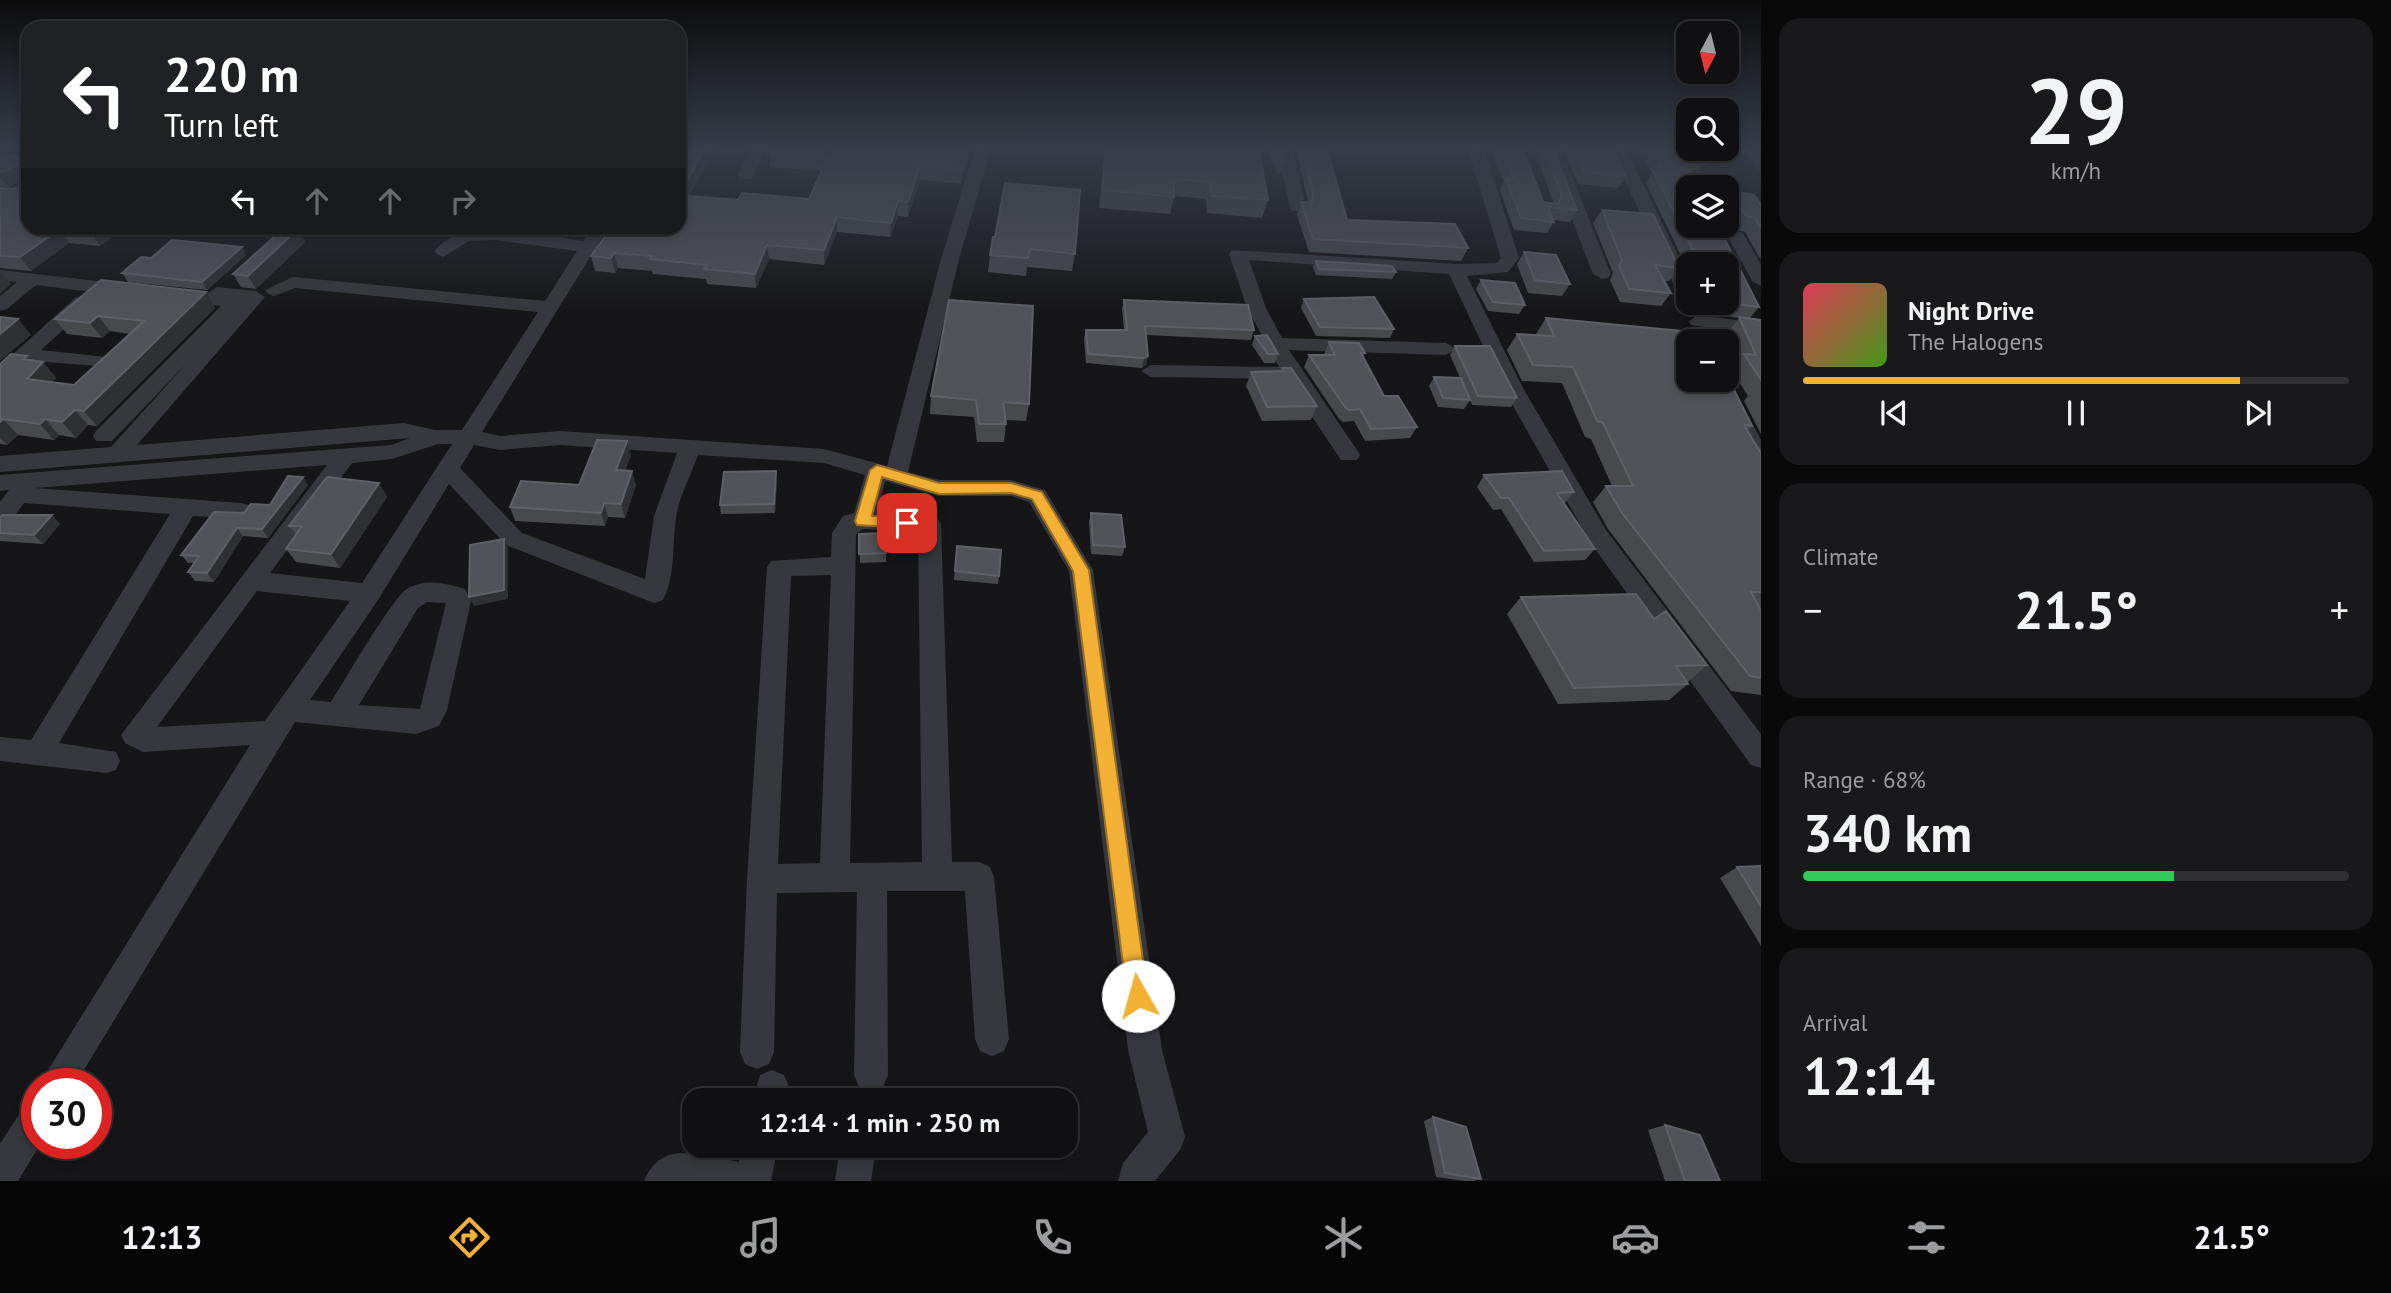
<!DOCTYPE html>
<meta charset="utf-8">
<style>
:root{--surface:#101012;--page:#19191b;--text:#f1f3f6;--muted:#9c9d9f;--line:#303032;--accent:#f2b134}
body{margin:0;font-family:"PT Sans",sans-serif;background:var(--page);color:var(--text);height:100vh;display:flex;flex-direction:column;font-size:26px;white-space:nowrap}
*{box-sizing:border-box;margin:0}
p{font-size:23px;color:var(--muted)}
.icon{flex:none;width:38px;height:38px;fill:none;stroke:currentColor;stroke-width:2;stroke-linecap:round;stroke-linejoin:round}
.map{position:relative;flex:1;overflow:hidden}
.details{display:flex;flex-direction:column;gap:18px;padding:18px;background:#09090a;width:630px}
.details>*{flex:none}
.banner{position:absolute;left:21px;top:21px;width:665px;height:214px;border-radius:21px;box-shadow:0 4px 10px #0003,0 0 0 2px var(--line);background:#202124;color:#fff;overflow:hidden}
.needle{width:46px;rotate:187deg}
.buttons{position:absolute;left:1676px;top:21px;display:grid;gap:14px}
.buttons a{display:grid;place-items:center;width:63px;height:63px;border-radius:14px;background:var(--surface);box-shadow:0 4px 10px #0003,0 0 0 2px var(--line);font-size:35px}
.speed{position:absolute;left:21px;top:1068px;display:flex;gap:14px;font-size:35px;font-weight:700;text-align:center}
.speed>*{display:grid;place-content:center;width:91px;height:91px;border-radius:50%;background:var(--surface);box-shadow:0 4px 10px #0003,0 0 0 2px var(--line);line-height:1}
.speed .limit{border:10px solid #d22;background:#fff;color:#111}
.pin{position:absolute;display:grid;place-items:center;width:60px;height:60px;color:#fff;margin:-30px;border-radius:14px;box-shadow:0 4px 10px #0006}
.me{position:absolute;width:77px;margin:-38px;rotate:353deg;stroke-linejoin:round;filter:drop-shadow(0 0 5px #0008)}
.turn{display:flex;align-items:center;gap:24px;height:147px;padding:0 28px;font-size:32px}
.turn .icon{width:91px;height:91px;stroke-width:2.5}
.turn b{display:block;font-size:49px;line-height:60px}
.lanes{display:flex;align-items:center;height:66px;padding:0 28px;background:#0003;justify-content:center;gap:35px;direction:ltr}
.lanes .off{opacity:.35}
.big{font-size:52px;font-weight:700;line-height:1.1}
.details .card{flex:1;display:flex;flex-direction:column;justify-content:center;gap:10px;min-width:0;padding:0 24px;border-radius:21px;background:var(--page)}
.details .dial{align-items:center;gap:0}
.dial b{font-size:91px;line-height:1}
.song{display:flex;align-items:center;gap:21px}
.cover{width:84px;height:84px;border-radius:10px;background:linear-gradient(135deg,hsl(350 70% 55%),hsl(100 70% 35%))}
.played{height:7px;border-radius:4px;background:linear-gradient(90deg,var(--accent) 80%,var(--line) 80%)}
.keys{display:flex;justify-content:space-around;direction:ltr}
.heat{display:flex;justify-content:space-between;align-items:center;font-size:38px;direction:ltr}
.charge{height:10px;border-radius:5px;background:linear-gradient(90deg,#34c759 68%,var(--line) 0)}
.trip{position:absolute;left:682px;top:1088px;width:396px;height:70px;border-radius:21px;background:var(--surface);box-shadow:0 4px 10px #0003,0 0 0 2px var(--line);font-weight:700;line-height:70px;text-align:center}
.tab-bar{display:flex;height:112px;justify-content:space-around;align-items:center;background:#060607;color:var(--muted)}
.tab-bar .icon{width:49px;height:49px}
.tab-bar .on{color:var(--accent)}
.tab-bar b{font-size:32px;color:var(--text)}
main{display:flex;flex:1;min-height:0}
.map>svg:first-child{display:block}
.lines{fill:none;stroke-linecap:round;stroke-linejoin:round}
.minor{fill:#37383d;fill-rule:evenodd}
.wall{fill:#47494d}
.shaded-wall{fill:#2f3033}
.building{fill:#525359;stroke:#5f6168;stroke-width:2}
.route{fill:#f2b134;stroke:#9d7322;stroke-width:2}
</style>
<main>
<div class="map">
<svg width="1761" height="1181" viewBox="0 0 1761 1181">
<rect width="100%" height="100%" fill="#161618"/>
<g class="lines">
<!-- minor -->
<path class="minor" d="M750,149H766L751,179H739L737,176Z
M826,149H842L835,166L829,168L821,163Z
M975,149H991L959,259L908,472L939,480H1011L1045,490L1093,570L1162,1050L1185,1137L1180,1150L1155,1181H1118L1123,1163L1148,1132L1128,1050L1069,571L1029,502L1011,496H939L885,481L877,513L929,516L937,518L941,524L952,862H979L990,867L994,877L1009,1039L1004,1051L992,1056L980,1051L975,1039L965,891H887L888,1075L883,1087L871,1092L859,1087L854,1075L857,892L777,893L774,1052L769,1064L757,1069L745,1064L740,1052L747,879L767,567L771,561L831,557L832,533L843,516L854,513L865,475L824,463L698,455C691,475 679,497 676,518C672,544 676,575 663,600L654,603L506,545L449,484L378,600L310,700L331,702C344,682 392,598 407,589C426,578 445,583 465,589L471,601L447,710L439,726L416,734L295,722L76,1083H40L250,745L143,752L125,743L121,735L327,465L35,488L241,503L249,505L252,511L249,517L241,519L193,516L59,743L116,752L120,761L116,770L106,773L0,761V737L31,740L170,514L24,503L8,525L0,527V502L9,490L0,491V475L391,445L410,438L0,472V456L111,447L186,364L112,441H96L93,436L96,431L221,306L178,302L169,296L178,290L208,293L217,287L256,291L265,297L137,445L404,423L435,430H462L538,312L295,288L274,296L268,294L265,290L293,277L545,301L577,251L496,240L469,241L443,257L434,252C466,211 539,235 583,241L592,228H608L482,432L500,436L560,431L824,449L887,466L941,259ZM438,444H452L362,583L270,573L352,463L392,459ZM474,445L500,450L560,445L677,453L654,516L645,579L522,533L460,468ZM863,529L918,532L922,862L850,863L856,534ZM831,575L820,863L778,864L791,576ZM257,591L350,601L265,721L157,727ZM427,602L446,603L420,709L359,705L418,608Z
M1277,149H1293L1306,207L1304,211H1292L1290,207Z
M1468,149H1484L1519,258L1508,272L1467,276L1523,388L1606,530L1761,734V768L1751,765L1590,542L1503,388L1449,274L1249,260L1266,308L1282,338L1446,343L1456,349L1446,355L1289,350L1357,450L1360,455L1357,460H1341L1287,379L1151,377L1141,371L1151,365L1279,367L1247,308L1229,254L1232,250L1457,264L1497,263L1501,258Z
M1545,149H1561L1611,274L1608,278L1602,279L1593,274Z
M1610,149H1626L1689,278V303H1692L1682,302L1680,298Z
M1743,149H1759L1761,170L1755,168Z
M28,180V192L10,200L0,198V188L8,190Z
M1737,232L1743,233L1761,265V286L1752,281L1728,237Z
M0,270L124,284L133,290L124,296L36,285L7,309L0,311V296L17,282L0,280Z
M82,296L89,298L91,302L89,306L41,350L107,357L114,359L117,363L114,367L30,361L7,382L0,383V366L75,298Z
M1698,315L1761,323V335L1691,325L1689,321Z
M1727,375L1761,440V470L1753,467L1750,462L1711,380H1727Z
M772,1070L784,1075L789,1087L787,1101H752L760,1075Z
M37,1099V1143H41L18,1181H0V1144L25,1105Z
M742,1146H778L771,1181H644C662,1138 702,1156 739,1162Z
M840,1146H876L871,1181H835Z"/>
</g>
<!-- wall -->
<path class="wall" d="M690,149H748L745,153L714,151L689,196L738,200L809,199L822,171L770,167L769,155H766L765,149H823L822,153L827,156L969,149L968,162L961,184L920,180L908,217L898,216L890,237L837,232L824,265L769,259L756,288L707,284L706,279L653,274L652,271L618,268L615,273L595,271L591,256L685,159Z
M1105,149H1259L1268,200L1262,218L1207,213L1206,199L1174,196L1170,214L1099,208Z
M1268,149H1282L1284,161L1280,173H1277Z
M1296,149H1327L1347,220L1468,248L1461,261L1309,252L1297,215L1301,202H1308Z
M1490,149H1523L1543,202L1554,204L1534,149H1553L1577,210L1570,222L1553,220L1554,222L1547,233L1514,230L1500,190L1504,181Z
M1563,149H1613L1626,177L1618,188L1578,184Z
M1640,149H1691L1699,173L1692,177L1759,307L1749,319L1761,320V434L1744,401L1748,396L1731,369L1739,361L1727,333L1739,318L1710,314L1705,305L1698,304V303H1727V264H1689V272L1646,183L1652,173Z
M0,154L28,158V178L8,187L0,186Z
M0,188L123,228L100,246L69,243L31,271L0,268Z
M1731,192L1761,205V260L1745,232L1737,230L1727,214V198Z
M1602,210L1679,268L1669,281H1664L1671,293L1661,306L1620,302L1610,280L1613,273L1593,223Z
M151,228H201L195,233L152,229Z
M298,229L305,242L256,289L241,287L233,274Z
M995,237L1075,254L1072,271L1027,267L1026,276L988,272L990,255Z
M1524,252L1570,284L1562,296L1528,293L1517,264Z
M246,255L207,290L128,282L122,273L151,258Z
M1316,261L1396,272L1392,279L1316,275L1313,267Z
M1481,280L1525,305L1519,314L1488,311L1476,289Z
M1304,299L1394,329L1390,338L1316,336L1301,308Z
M1124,300L1254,330L1251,340L1146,335L1148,356L1146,365L1142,368L1086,363L1084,339L1086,330H1124L1122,309Z
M215,308L97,426L88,425L76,438L59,435L54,440L18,435L7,445L0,444V364L31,360L43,362L56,378L52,382L74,385L130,334L110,331L102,338L67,334L55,319Z
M1546,318L1689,341L1752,426L1748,431L1761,453V607H1759L1761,610V695L1731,691L1608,529L1593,502L1606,486H1612L1591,439L1585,437L1562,383L1522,381L1507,350L1517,334L1536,335V334Z
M1255,336L1278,354L1275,363H1264L1252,345Z
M1329,342L1365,353L1363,357L1384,396L1417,427L1410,438L1365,441L1354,421L1343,422L1339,419L1304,367L1309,355H1324Z
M1455,346L1517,398L1511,407L1472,405L1465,388L1470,400L1464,409L1438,407L1429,386L1434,377L1460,378L1450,355Z
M1282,368L1317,406L1311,420L1262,421L1246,386L1251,372L1281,371Z
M931,396L1029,404L1026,421L1006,420V424L1004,442H977L974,417L930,414Z
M631,455L625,471L636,485L625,518L608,517L605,526L515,521L510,507L579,485Z
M1484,475L1574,492L1565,503L1563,504L1595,549L1585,560L1534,562L1501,509L1493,510L1477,487Z
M777,480L775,513L721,514L720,505Z
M379,483L387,497L340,568L296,562L286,549L296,535L289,526Z
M308,485L268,538L243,536L214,582L195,581L188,572L194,563H188L181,555L270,505Z
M1091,513L1125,547L1122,556L1091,554L1089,522Z
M52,515L60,524L43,544L0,541V517Z
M859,534L886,553V562L860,563Z
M957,546L999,576L998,584L954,580Z
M1521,597L1654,619L1707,665L1688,682H1686L1688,684L1669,700L1558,704L1507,614Z
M1761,866V946L1720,878L1737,867Z
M1433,1117L1481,1179L1474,1181H1465L1436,1177L1424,1121Z
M1665,1125L1720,1181H1665L1648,1130Z"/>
<!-- shaded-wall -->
<path class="shaded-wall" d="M705,149H714V151L681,210L679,195Z
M969,149L968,162L961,184L962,170Z
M1707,162L1699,173L1681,183L1689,171Z
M19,164H28V178L8,187L0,177V173Z
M920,166V180L908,217V202Z
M898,201V216L890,237L891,223Z
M837,217V232L824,265V250Z
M97,228H123L100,246L91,233Z
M192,228H201L195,233Z
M60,229L69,243L31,271L20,257Z
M298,229L305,242L256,289L248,276Z
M767,245L769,259L756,288L755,274Z
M242,247L246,255L207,290L202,282Z
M614,253L618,268L615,273L611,258Z
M0,271L11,284L0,294Z
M206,292L215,308L97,426L84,411Z
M98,316L110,331L102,338L90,323Z
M18,319L31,335L0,361V334Z
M27,356L37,368L43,362L56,378L40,395L27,379L23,359Z
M1148,356L1146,365L1142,368L1144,358Z
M75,410L88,425L76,438L62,422Z
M3,419L18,435L7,445L0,438V422Z
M45,419L59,435L54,440L40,424Z
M627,441L631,455L620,484L616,470Z
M632,471L636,485L625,518L621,504Z
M776,471L777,480L775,513L774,504Z
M303,477L308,485L268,538L262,529Z
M379,483L387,497L340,568L331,554Z
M604,503L608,517L605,526L601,513Z
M52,515L60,524L43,544L34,535Z
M237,528L243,536L214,582L207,573Z
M504,539L508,548V599L474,606L469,597Z"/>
<!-- building -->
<path class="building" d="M690,149H705L679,195V161L685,159Z
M771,149H818V150L827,156L837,153L838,149H969L962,170L920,166L908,202L898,201L891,223L837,217L824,250L767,245L755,274L704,269L707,265L650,259L652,256L614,253L611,258L591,256L611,228H679V195L738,200L742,193L809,199L828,157L769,153Z
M1106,149H1259L1268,200L1212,196L1210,182L1174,179V197L1102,190Z
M1276,149H1282L1284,161H1281Z
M1303,149H1327L1347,220L1455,224L1468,248L1313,239L1301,202L1312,203L1313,194Z
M1501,149H1523L1543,202L1558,204L1562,196L1544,149H1553L1577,210L1548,207L1554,222L1521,218L1506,178L1514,179Z
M1574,149H1613L1626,177L1584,172Z
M1653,149H1691L1697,159L1707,162L1689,171L1698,187H1689V226H1718L1759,307L1727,303V264H1700L1653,171L1663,172L1659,165L1662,166Z
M0,154L28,158V164L21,169L19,164L0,173Z
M1005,183L1080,190L1075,254L1030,249L1028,258L990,255L993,237H995Z
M0,188L28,190V228H97L91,233L60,229L20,257L0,256Z
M1731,192L1754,195L1761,205V228L1755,218L1746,216Z
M1602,210L1653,214L1679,268L1655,265L1671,293L1629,289L1619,266L1622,260Z
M277,228L298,229L248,276L233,274L275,236Z
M172,240L242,247L202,282L122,273L141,257L151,258Z
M1524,252L1556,255L1570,284L1535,280Z
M1316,261L1392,266L1396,272L1319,269Z
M101,280L206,292L84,411L75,410L62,422L45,419L40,424L3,419L0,422V364L11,354L27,356L23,359L43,362L27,379L74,385L144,321L98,316L90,323L55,319Z
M1481,280L1515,283L1525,305L1493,302Z
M1374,297L1394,329L1320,327L1304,299Z
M949,300L1033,306L1029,404L1003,402L1006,424H979L976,400L931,396Z
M1124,300L1248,305L1254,330L1145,326L1148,356L1144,358L1088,354L1086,330H1127Z
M0,317L18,319L0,334Z
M1739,317L1761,320V380L1744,354L1756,355Z
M1546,318L1692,332L1697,341H1689V380H1719L1720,381L1730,382L1752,426L1745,425L1747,430L1761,453V592H1751L1761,610V678L1750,676L1622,513L1606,486H1633L1603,423L1597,421L1573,367L1533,365L1517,334L1554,336Z
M1267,335L1278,354H1268L1255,336Z
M1329,342L1359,343L1365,353H1361L1384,396H1398L1417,427L1371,429L1360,409L1349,410L1345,407L1309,355H1335Z
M1455,346H1490L1517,398L1478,396Z
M1282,368H1291L1317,406L1267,407L1251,372L1284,371Z
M1434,377L1461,378L1470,400L1443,398Z
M597,440L627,441L616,470L632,471L621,504L604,503L601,513L510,507L521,481L579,485Z
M776,471L774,504L720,505L724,472Z
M1562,471L1574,492L1557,493L1595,549L1544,551L1509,498H1501L1484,475Z
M288,476L303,477L262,529L237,528L207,573L188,572L199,556L181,555L214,512L244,513L251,504L270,505Z
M327,477L379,483L331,554L286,549L302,526H289Z
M1091,513L1121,515L1125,547L1093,545Z
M3,515H52L34,535L0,533V517Z
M885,533L886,553L859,554V534Z
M504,539V590L469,597L470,545Z
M957,546L1001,550L999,576L955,571Z
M1636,594L1654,619L1666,611L1707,665L1676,666L1688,684L1574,688L1521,597Z
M1761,866V906L1737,867Z
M1433,1117L1466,1127L1481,1179L1445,1173Z
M1665,1125L1700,1135L1720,1181H1685Z"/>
<!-- sky -->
<linearGradient id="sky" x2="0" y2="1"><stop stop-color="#0c0c0d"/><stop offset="0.47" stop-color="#363c48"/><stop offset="1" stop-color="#363c48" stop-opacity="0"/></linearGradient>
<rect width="1761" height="314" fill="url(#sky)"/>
<!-- route -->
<path class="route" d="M877,465L939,483H1011L1042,492L1089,570L1148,996L1145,1004L1138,1007L1130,1004L1127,996L1073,571L1032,499L1011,493L939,494L882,477L872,516L907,517L914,523L907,528L857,525L855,521L870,470Z"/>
</svg>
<div class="buttons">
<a><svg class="needle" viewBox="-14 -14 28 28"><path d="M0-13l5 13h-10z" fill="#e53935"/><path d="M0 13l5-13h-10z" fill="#9c9d9f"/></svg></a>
<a><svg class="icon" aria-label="search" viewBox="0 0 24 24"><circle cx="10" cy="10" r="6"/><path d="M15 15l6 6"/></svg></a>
<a><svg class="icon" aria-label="layers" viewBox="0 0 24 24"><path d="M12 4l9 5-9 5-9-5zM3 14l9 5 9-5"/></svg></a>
<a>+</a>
<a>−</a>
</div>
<div class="speed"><div class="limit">30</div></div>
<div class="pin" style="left:907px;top:523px;background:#d93025"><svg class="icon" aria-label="arrive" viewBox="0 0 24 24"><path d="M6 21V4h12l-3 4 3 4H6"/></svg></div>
<svg class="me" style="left:1138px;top:996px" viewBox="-20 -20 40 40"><circle r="19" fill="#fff"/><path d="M0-13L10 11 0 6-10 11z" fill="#f2b134"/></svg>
<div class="trip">12:14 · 1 min · 250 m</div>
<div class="banner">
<div class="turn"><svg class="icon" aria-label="left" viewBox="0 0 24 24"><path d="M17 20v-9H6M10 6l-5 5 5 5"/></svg><div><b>220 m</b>Turn left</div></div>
<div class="lanes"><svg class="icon" aria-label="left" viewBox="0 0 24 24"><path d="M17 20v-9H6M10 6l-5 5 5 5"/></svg><svg class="icon off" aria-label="ahead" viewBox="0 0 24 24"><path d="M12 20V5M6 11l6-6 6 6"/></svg><svg class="icon off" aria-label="ahead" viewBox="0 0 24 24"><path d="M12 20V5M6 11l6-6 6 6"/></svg><svg class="icon off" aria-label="right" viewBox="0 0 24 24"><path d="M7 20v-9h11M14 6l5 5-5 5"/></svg></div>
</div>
</div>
<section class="details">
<div class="card dial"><b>29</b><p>km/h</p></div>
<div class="card">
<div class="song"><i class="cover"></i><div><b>Night Drive</b><p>The Halogens</p></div></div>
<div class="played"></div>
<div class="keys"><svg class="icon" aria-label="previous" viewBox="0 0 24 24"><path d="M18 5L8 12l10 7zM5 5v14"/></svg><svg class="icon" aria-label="pause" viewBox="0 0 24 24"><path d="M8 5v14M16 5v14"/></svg><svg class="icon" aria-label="next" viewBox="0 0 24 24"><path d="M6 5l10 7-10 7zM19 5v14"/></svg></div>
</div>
<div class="card"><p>Climate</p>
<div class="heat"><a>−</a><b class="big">21.5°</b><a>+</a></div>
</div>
<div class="card"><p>Range · 68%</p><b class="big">340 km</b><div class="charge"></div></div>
<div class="card"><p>Arrival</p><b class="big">12:14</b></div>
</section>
</main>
<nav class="tab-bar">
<b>12:13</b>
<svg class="icon on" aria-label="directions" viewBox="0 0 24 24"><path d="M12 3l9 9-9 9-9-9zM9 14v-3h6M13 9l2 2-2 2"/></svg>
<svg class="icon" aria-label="music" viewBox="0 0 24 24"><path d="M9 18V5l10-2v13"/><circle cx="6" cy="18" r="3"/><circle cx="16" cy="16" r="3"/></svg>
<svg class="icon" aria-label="phone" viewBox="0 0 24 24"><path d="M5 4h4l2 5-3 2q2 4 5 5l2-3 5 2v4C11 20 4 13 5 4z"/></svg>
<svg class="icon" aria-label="climate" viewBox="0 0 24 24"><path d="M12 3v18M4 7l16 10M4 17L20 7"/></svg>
<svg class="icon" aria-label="car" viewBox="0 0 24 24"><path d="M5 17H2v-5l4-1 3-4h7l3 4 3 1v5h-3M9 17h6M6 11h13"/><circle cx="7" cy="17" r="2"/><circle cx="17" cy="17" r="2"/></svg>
<svg class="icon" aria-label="filters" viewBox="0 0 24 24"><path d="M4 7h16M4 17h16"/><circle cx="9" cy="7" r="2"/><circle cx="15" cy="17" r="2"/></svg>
<b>21.5°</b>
</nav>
